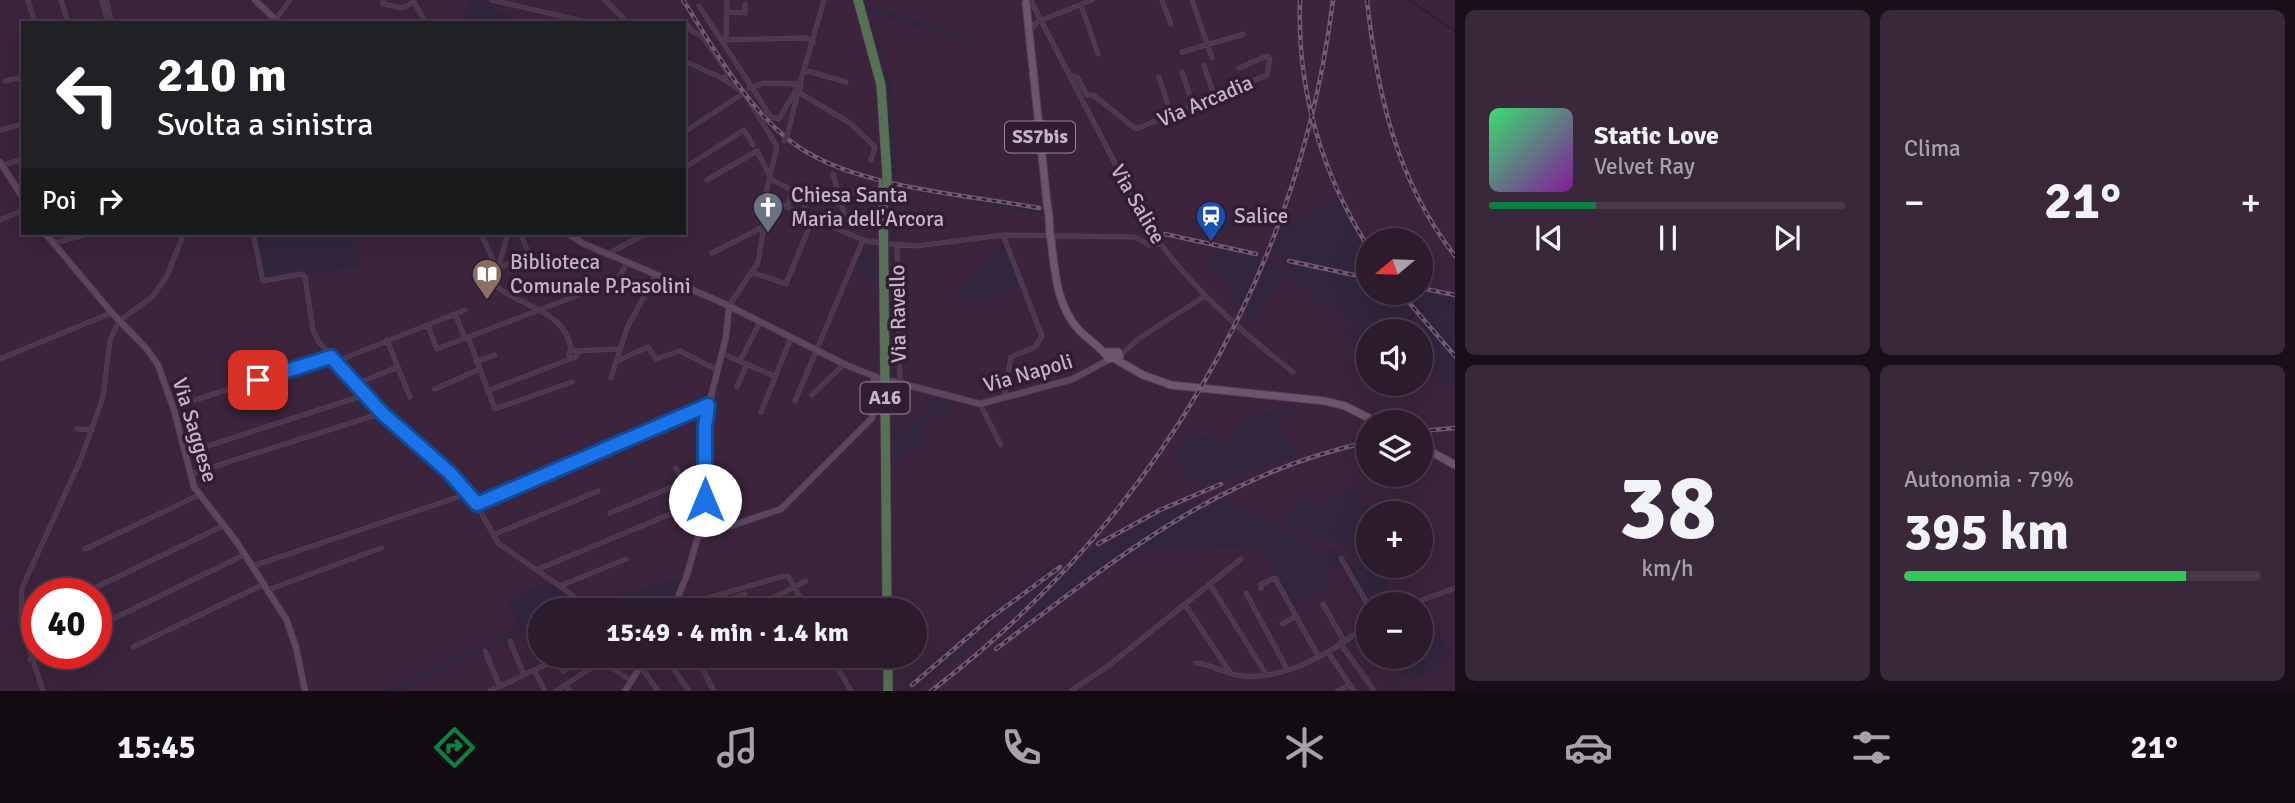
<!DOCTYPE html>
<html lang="it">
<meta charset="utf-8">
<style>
:root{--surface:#2c1b2d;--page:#382839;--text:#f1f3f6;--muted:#a6a1aa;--line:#483949;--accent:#0b8043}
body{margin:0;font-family:Signika,sans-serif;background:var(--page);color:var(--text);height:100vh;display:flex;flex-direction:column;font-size:26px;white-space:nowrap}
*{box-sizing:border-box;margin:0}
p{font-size:23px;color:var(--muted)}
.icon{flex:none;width:38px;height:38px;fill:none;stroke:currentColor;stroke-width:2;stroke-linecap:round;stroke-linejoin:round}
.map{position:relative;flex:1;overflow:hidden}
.panel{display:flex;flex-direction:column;gap:10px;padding:10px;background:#180f19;width:840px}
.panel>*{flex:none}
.top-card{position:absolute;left:21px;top:21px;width:665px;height:214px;border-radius:0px;box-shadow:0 7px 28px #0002,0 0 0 2px var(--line);background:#202124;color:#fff;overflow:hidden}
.needle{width:46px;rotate:251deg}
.tools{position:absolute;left:1356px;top:228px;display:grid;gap:14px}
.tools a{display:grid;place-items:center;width:77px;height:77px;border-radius:50%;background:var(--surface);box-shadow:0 7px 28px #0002,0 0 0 2px var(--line);font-size:35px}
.speed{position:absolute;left:21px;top:578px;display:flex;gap:14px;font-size:35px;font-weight:700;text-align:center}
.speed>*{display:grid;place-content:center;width:91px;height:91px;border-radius:50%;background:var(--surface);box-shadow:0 7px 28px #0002,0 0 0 2px var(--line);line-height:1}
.speed .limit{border:10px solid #d22;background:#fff;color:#111}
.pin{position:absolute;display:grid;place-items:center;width:60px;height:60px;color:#fff;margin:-30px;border-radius:14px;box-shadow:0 4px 10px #0006}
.me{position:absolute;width:77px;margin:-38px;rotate:0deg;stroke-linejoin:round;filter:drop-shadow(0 0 5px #0008)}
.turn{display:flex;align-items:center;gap:24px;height:147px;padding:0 21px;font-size:32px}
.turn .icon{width:91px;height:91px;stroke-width:2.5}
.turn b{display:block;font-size:49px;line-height:60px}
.then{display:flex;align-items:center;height:66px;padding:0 21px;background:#0003;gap:14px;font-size:26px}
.big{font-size:52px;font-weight:800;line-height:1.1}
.panel .tile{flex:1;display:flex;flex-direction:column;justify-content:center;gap:10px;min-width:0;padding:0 24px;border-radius:10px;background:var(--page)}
.panel .dial{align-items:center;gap:0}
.dial b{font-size:91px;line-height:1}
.song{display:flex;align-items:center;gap:21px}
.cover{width:84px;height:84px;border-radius:10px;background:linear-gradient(135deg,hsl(140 70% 55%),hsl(290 70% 35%))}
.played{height:7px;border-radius:4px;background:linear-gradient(90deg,var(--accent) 30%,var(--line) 30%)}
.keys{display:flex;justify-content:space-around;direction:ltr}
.heat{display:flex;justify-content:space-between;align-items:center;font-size:38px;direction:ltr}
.charge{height:10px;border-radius:5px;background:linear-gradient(90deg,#34c759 79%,var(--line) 0)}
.panel .tiles{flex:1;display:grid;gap:10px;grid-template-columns:repeat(2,1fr)}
.trip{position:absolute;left:528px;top:598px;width:399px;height:70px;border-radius:35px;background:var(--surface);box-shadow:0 7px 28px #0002,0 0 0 2px var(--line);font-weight:800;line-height:70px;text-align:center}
.dock{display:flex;height:112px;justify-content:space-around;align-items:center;background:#120b12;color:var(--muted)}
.dock .icon{width:49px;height:49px}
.dock .selected{color:var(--accent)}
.dock b{font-size:32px;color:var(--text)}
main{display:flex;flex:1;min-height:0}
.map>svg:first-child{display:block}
.green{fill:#31263d}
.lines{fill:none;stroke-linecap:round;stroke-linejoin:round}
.stream{stroke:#381739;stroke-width:2}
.street-casing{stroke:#544155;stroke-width:5}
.secondary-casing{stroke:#544155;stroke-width:7}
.primary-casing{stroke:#544155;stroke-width:9}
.highway-casing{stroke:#534054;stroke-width:10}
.street{stroke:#4b384c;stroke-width:3.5}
.secondary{stroke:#5f465f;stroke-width:5}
.primary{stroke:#6b566c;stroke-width:7}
.highway{stroke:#567255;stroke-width:9}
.rail-casing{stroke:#725a73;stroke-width:4.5}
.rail{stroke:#301d31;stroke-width:2;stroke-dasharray:5;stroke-linecap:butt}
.street-bridge-casing{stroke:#544155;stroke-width:5;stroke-linecap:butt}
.primary-bridge-casing{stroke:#544155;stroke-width:9;stroke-linecap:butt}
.highway-bridge-casing{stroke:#534054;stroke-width:10;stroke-linecap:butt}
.street-bridge{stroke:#4b384c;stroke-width:3.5}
.primary-bridge{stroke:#6b566c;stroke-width:7}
.highway-bridge{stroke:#567255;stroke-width:9}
.route-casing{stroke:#114b97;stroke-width:18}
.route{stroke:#1a73e8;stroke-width:12}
.labels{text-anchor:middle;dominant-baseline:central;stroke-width:7;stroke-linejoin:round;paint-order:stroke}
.shield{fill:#301d31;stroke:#9a869a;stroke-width:2}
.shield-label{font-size:19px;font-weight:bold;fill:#c7b3c7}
.street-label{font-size:21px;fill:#c7b3c7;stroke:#301d31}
.poi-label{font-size:21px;fill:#c7b3c7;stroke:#301d31;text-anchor:start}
</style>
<main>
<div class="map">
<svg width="1455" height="691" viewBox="0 0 1455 691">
<rect width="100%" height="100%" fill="#3b243c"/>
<!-- green -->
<path class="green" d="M471,0L499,4L497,12L510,13L509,18L502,23H463Z
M863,3L948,31L1029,67L1030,71L979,47L868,12C872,26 878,45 883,56C897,88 896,145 895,180L890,179L883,85Z
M890,183L1045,212L1046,216L892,188L894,215L898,220L895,242H890Z
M1336,193L1368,252V276L1272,253L1281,229L1303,219Z
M1210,207L1257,246H1249L1232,233L1188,223Z
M256,233H352L359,266L307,276L306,271L264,278Z
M1002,242L1020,284L986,301L952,300Z
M864,244L875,246V283L857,276L860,269L853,267Z
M1200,245L1264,257L1242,306L1234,297L1235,289L1208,263L1219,251Z
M891,247L895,250L897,376L892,379Z
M1270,257L1368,346V351L1288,277L1256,308L1262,314L1248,329L1243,324Z
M1281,261L1368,280V292H1395L1455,359V388L1421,368V331L1384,330L1365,317L1368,340Z
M1421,291L1455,298V354L1401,292Z
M893,385L898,388V437L937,398L958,404L919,426L924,442L898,459V555Z
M1299,402L1275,432L1303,453L1213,485L1206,482L1204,485L1181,472L1191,461L1176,460L1171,455L1186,433L1212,437L1222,446L1246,420Z
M1368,474L1355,490L1369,513L1368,540L1315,542L1318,534L1304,533L1282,522L1279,528L1301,538L1302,543L1307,542V550L1338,549L1341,554L1338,556L1342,564L1327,573L1332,584L1293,606L1261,546L1254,545L1246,556L1249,546L1308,495L1315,505L1324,506Z
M1198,495L1200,502L1144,538L976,662L1024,619L1087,554Z
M1218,498L1270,524L1244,547L1139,552L1121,564L1119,560L1180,519Z
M1079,552L982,620L911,683L914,686L1009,607L1068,566L1006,627L998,617L983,631L982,639L915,690L903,691L907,681C939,654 1044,558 1079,552Z
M1368,555V565H1376L1379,569L1392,565L1380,574L1399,604H1370L1349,566Z
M683,580L673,605L646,610L638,596L593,608L584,601Z
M550,582L590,609L541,611V632L536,626L403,691H387L444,660L519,628L508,600Z
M1421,605L1452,655L1419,678L1413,671L1405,676L1401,671L1398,673L1386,656H1421Z"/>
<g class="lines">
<!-- stream -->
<path class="stream" d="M1409,0L1455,31
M1448,302L1455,304
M1406,321L1414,314
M1395,331L1398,329"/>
<!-- street casing -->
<g class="street-casing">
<path id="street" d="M28,0L35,23
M61,0L68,23
M102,0L107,20
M106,0L112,23
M384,0L383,4L402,8L414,2
M492,0L591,23
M605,0L628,23
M1162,0L1171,24
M1192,0L1212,58
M1031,1L1147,225C1186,283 1238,329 1293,372
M414,2L426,23
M1081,5L1098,54
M699,6L771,117L779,119L797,88
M727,12L745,13V4
M273,23L290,0
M613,23L624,21
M681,23L685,22L693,32L702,36L728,73L724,80
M1031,29L1037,22L1092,0
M726,39L727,0
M721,40L806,38L813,42
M1182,52L1244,34
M684,61L722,78L744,93L777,146
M1204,65L1214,96
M804,70L846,82
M1182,72L1193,105
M1071,75L1077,77L1087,95H1093L1136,129L1267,75L1270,59L1267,56L1239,68
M1159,77L1171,114
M5,81L23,77
M797,83L801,84L800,88H796Z
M800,83L824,0
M749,88L764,83L796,84
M798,92L850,123L875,147L871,160
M0,130L23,124
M684,132L744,93
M788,133L798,91
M3,165L23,159
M684,168L744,130L753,145
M833,174L844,213L838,229
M707,180L757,151L772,180L792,190L787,207
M816,195L842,205
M839,196L861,190
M766,198L863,240L880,243
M802,213L812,189
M0,220L23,210
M253,233L263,281L301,274L305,277L313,330L318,341L382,413L434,457L470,493L498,543L595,611
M481,233L497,269
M508,233L495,279L496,286C522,308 567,310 571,351
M1003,235L1042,336L1035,347L1011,357L1004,398
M55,243L91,233
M891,244L917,246L1003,235L1135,237L1149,245L1160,244
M897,245L900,383
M712,253L763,227
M607,254L648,233
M497,269L529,254L520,233
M754,273L786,284L813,218
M729,306L758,262L766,212V193L777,146
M455,314L465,338
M428,326L437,349L618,280L627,262
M468,337L495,409L572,382
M387,340L410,397
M569 354a4 4 0 1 1 8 0a4 4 0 1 1-8 0Z
M576,351L621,349
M723,354L774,376
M1121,355L1138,339L1205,296
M0,359L111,313
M337,361L465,310
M617,361L648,347L656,359L680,351L717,370
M740,361L760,322
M476,362L495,355
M611,378L627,328L656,274
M356,384L398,367
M737,387L747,364
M435,389L478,370
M487,391L573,358
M812,395L844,364
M795,401L863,240
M980,404L1001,445
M173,407L331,357
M761,412L791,338
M77,429L92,430
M186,453L365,395
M676,468L683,482
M191,474L382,413
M477,504L708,405
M610,513L705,473
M493,535L598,491
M85,549L199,495
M1341,558L1368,605
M253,566L470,493
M536,570L702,501
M788,576L805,606L795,611
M560,586L626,559
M1211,586L1266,674
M1261,588V584L1275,578L1318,656
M268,590L381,548
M84,593L223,526
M1246,593L1287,669
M719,604L722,611
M1323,604L1344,641
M1411,604L1455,588
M1186,606L1229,671
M673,608L784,576
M698,611L745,594
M748,611L806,581
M37,616L21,624L43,691
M21,624L22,588L80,461L103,397L110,340L119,321L152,297L167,276L184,233
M1282,624L1296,616
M96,627L244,555
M510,641L524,675
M1340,643L1373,689
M133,647L262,585
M485,651L500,687
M1328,652L1354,691
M665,656L689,691
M696,656L714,691
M831,656L851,691
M30,660L44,653
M1196,663C1212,664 1227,675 1244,676C1286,680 1337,650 1368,624
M607,665L632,681
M641,667L658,691
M534,670L566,656
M563,671L589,656
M566,685L570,691
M490,691L534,670L545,691
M556,691L600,662L607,665L612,656
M1071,691L1108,666L1241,559
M1337,691L1350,685"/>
</g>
<!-- secondary casing -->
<g class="secondary-casing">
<path id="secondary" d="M255,0L279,23
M0,162L23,198
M45,233L112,313L146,348L158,365L174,410L194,487L236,541L286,619L296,647L305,691
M567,233L582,243L723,303L844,364L881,379
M892,381L980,404L1073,379L1110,359
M698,537L781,509L872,418L874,376
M672,611L687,575L702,522L706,416L726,337L729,306
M625,691L647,656"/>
</g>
<!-- primary casing -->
<g class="primary-casing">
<path id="primary" d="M1026,3L1047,203
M1049,216L1050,234
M1051,240C1055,271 1056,304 1078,329C1086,338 1098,345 1106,355
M1108,352H1118L1120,356L1108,359Z
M1115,359L1143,375L1171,385L1325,401L1345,406L1377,422
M1421,446L1455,465"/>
</g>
<!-- highway casing -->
<g class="highway-casing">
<path id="highway" d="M858,0L881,85L887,175
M883,185L887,611
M888,656V691"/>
</g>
<!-- street -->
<use href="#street" class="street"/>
<!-- secondary -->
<use href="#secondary" class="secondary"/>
<!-- primary -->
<use href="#primary" class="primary"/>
<!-- highway -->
<use href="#highway" class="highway"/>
<!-- rail casing -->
<g class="rail-casing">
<path id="rail" d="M683,0C713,47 744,104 789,140C849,188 963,194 1039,208
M1300,0C1297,89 1321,172 1368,247
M1367,0C1377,93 1396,180 1455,256
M1165,234L1256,254
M1289,261L1368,278
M1421,288L1455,295
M1400,292L1455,356
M1421,431L1455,428
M1098,544L1160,510L1221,484
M996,649C1117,558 1217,475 1368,442
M912,685L989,619L1060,567
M931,691C1151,524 1299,275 1333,0"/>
</g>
<!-- rail -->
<use href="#rail" class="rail"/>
<!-- street-bridge casing -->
<g class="street-bridge-casing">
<path id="street-bridge" d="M784,142L788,133"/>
</g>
<!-- primary-bridge casing -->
<g class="primary-bridge-casing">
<path id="primary-bridge" d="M1047,203L1049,216
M1050,234L1051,240"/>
</g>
<!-- highway-bridge casing -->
<g class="highway-bridge-casing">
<path id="highway-bridge" d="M887,175V186"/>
</g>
<!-- street-bridge -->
<use href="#street-bridge" class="street-bridge"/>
<!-- primary-bridge -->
<use href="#primary-bridge" class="primary-bridge"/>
<!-- highway-bridge -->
<use href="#highway-bridge" class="highway-bridge"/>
</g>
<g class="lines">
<!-- route casing -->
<g class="route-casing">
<path id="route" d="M258,380L331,357L382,413L450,473L477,504L708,405L705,427V500"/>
</g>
<!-- route -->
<use href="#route" class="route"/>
</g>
<!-- icons -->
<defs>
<g id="church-pin" transform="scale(1.575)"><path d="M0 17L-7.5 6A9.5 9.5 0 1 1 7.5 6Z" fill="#6b7280" stroke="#301d31"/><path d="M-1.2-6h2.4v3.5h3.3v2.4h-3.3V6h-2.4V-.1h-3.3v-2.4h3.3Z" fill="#fff"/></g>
<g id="station-pin" transform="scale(1.575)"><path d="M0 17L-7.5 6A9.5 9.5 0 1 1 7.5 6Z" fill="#1a4fb4" stroke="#301d31"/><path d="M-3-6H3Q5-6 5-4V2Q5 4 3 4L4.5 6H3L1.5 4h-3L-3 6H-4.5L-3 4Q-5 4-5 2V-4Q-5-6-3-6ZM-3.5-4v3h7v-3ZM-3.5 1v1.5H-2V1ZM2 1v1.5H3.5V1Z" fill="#fff"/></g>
<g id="library-pin" transform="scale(1.575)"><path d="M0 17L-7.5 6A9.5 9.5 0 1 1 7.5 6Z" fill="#8d6e63" stroke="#301d31"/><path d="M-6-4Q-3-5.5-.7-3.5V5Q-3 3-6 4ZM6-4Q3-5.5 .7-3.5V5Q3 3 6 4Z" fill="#fff"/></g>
</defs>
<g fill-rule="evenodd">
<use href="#church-pin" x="768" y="207"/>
<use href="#station-pin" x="1211" y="216"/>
<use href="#library-pin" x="487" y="274"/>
</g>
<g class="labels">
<!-- shield labels -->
<g class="shield">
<rect x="1005" y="121.5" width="70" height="31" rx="5"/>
<rect x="860.5" y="382.5" width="49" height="31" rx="5"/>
</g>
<g class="shield-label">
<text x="1040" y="137">SS7bis</text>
<text x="885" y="398">A16</text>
</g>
<!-- street labels -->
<g class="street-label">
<text transform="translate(1205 101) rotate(-23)">Via Arcadia</text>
<text transform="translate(1138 204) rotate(60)">Via Salice</text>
<text transform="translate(898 314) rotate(-91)">Via Ravello</text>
<text transform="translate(1028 373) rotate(-16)">Via Napoli</text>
<text transform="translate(195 430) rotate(73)">Via Saggese</text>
</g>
<!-- poi labels -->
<g class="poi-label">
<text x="791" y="195">Chiesa Santa<tspan x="791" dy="24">Maria dell'Arcora</tspan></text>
<text x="1234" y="216">Salice</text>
<text x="510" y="262">Biblioteca<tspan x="510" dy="24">Comunale P.Pasolini</tspan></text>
</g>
</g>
</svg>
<div class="tools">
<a><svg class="needle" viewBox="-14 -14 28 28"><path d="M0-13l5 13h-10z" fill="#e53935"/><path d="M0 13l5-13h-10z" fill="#a6a1aa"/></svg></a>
<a><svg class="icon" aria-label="sound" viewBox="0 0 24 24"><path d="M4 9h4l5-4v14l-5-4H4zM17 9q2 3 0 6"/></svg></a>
<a><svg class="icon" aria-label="layers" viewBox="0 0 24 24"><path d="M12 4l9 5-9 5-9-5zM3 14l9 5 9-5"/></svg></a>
<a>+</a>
<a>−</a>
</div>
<div class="speed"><div class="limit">40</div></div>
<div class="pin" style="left:258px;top:380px;background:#d93025"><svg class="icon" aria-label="arrive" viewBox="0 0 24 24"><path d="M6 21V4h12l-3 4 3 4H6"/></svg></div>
<svg class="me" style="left:705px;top:500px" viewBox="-20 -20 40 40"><circle r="19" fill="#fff"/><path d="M0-13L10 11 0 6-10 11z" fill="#1a73e8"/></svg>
<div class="trip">15:49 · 4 min · 1.4 km</div>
<div class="top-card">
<div class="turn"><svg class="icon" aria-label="left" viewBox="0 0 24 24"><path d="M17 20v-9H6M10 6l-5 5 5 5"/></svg><div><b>210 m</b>Svolta a sinistra</div></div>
<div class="then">Poi<svg class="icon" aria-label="right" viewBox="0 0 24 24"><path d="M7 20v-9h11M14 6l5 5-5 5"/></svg></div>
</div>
</div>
<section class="panel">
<div class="tiles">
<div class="tile">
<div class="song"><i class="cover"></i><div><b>Static Love</b><p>Velvet Ray</p></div></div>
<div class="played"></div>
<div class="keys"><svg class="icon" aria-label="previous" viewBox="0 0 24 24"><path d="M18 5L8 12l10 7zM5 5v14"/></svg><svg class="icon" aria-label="pause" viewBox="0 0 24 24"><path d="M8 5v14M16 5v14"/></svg><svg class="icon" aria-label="next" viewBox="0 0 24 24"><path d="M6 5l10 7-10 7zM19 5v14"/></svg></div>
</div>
<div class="tile"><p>Clima</p>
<div class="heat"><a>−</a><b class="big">21°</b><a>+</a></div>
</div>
<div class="tile dial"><b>38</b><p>km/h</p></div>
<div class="tile"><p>Autonomia · 79%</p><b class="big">395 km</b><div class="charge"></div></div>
</div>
</section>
</main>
<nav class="dock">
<b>15:45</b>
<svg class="icon selected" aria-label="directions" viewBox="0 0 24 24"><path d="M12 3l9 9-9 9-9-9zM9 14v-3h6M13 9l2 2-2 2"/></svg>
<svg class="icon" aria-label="music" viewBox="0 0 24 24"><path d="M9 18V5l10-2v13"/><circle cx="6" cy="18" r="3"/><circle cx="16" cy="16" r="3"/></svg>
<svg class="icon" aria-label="phone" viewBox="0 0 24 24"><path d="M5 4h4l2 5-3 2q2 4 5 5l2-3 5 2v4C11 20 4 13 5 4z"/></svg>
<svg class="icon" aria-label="climate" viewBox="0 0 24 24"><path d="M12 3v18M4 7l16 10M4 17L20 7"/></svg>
<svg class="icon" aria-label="car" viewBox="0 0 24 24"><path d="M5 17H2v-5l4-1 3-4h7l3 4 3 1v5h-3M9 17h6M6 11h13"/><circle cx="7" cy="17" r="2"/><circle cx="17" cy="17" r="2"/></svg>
<svg class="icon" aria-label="filters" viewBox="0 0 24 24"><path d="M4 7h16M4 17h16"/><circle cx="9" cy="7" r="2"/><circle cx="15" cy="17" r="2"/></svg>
<b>21°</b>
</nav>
